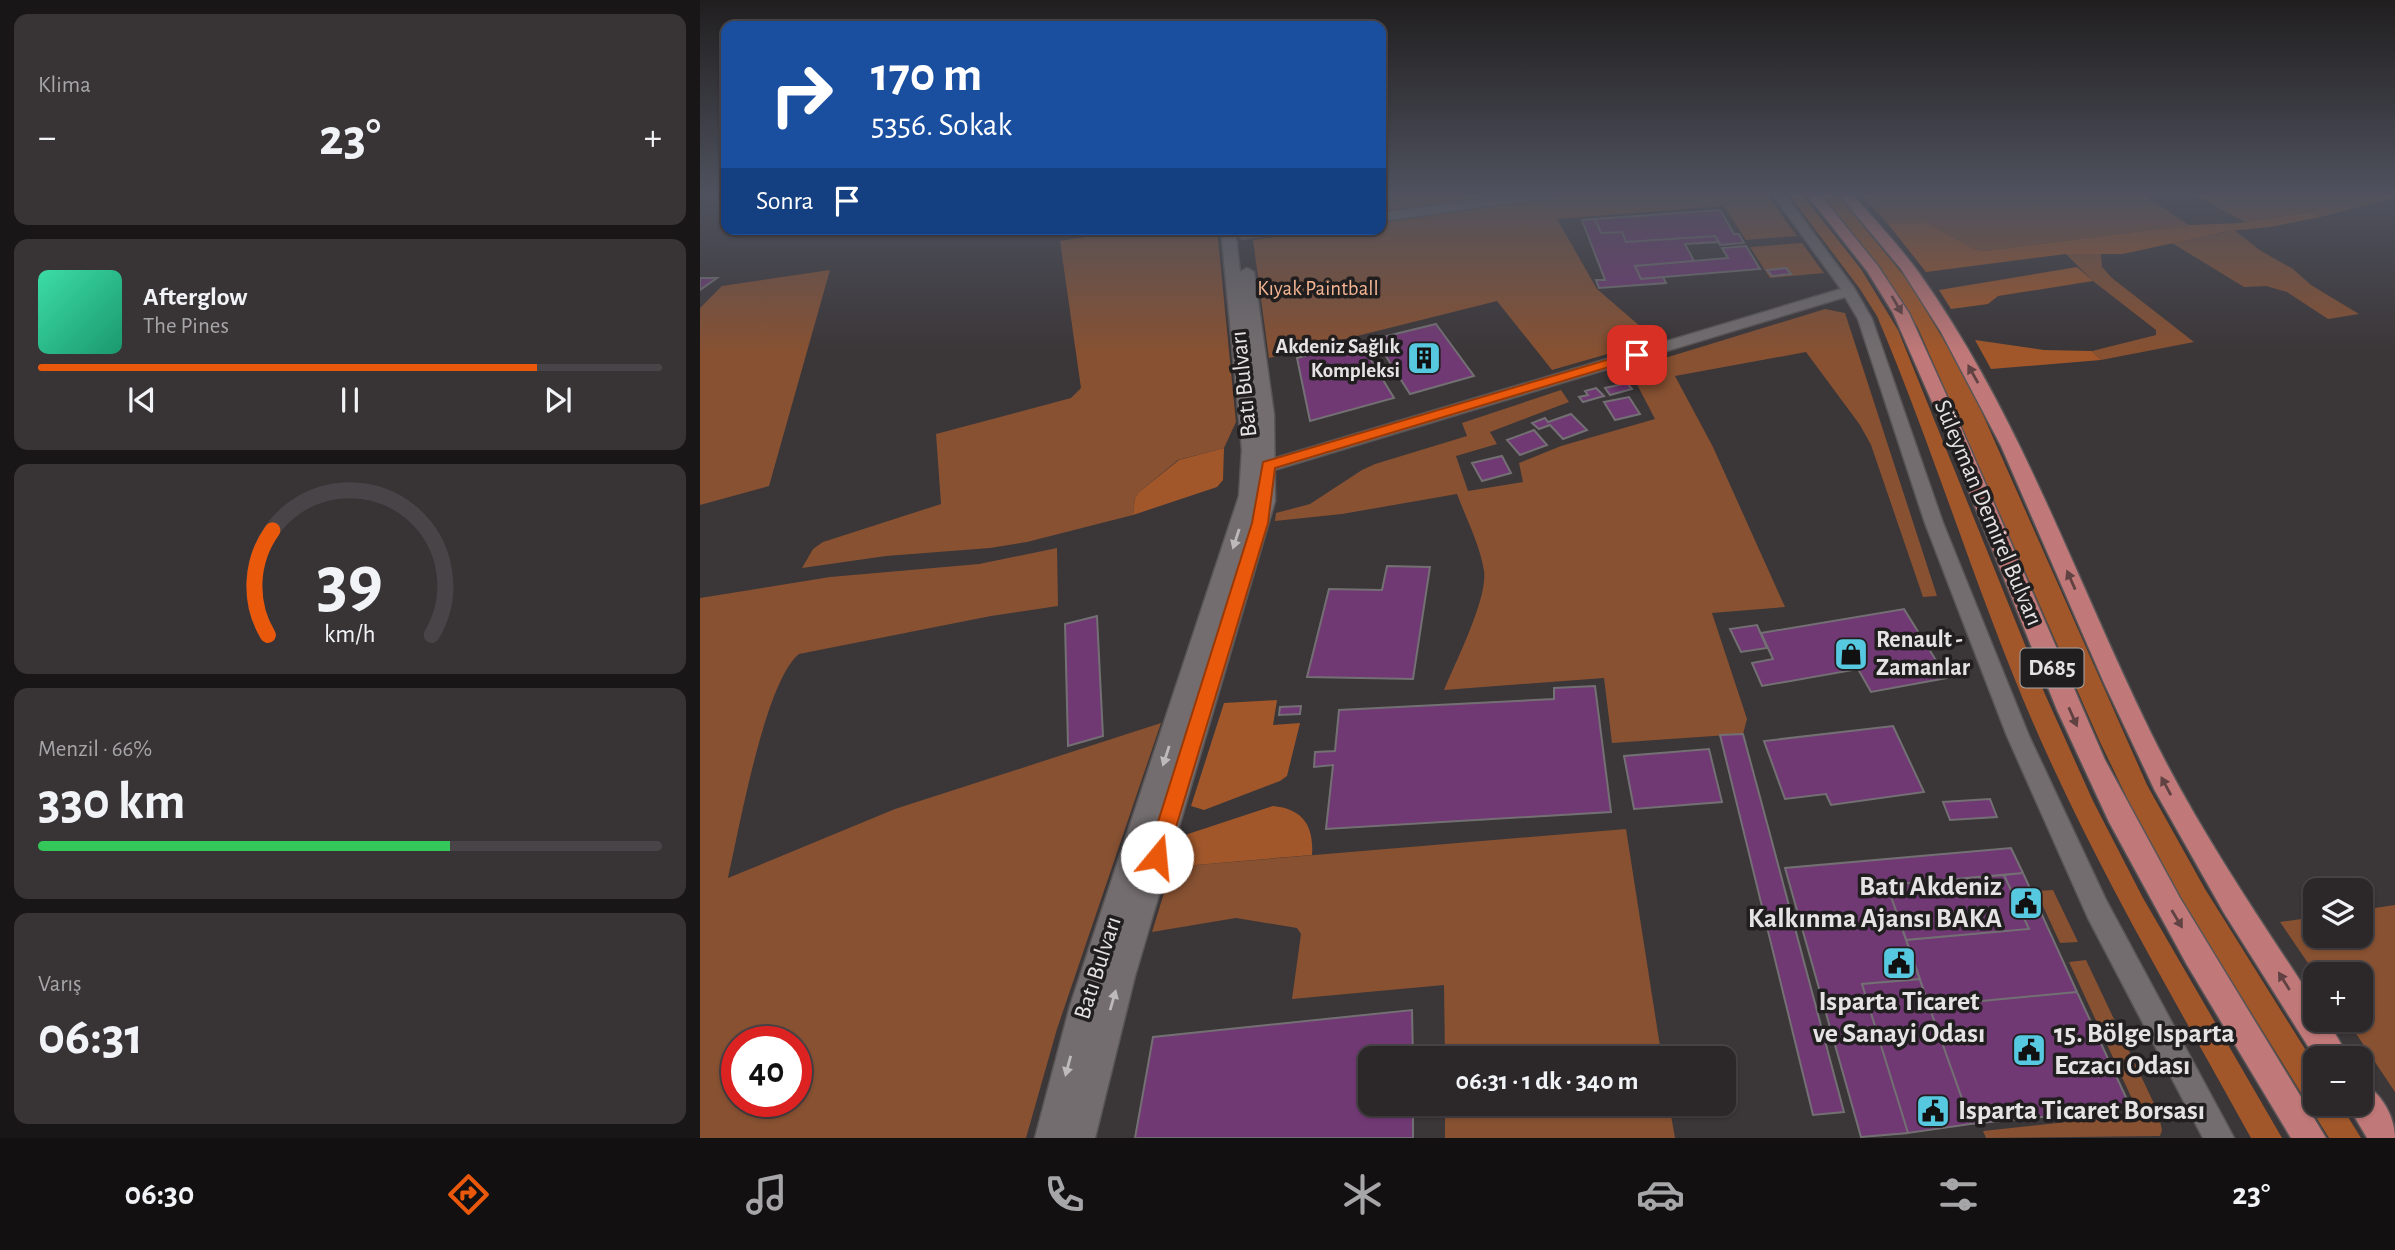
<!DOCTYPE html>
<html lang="tr">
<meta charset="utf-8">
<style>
:root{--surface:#2c282a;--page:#383436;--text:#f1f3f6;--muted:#a6a6a8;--line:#484447;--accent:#ea580c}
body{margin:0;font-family:"Alegreya Sans",sans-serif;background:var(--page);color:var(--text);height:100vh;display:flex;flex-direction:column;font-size:26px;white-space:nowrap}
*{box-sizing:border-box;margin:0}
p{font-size:23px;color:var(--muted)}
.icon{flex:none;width:38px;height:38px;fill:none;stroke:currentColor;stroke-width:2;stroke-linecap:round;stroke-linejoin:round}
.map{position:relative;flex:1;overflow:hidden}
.details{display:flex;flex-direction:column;gap:14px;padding:14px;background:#181617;width:700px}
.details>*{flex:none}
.guide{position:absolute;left:21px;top:21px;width:665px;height:214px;border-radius:14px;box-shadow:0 2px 5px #0004,0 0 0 2px var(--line);background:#1a4fa0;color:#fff;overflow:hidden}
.buttons{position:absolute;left:1603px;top:878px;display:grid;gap:14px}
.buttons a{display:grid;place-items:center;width:70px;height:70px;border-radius:14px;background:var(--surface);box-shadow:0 2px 5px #0004,0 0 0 2px var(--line);font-size:35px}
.speed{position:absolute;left:21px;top:1026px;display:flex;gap:14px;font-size:35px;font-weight:700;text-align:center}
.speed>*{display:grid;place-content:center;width:91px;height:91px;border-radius:50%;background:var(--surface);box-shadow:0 2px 5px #0004,0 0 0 2px var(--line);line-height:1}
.speed .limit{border:10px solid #d22;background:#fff;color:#111}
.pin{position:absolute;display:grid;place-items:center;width:60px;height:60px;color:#fff;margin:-30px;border-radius:14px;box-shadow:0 4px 10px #0006}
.me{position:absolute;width:77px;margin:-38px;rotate:17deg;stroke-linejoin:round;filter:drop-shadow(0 0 5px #0008)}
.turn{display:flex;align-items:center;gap:24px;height:147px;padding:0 35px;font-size:32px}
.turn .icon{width:91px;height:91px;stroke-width:2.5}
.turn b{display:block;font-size:49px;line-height:60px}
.then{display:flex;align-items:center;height:66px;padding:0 35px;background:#0003;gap:14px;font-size:26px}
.big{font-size:52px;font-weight:700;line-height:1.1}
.details .tile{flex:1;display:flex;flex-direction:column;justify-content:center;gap:10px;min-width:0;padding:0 24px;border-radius:14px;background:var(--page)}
.details .dial{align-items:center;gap:0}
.dial svg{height:182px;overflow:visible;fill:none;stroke:var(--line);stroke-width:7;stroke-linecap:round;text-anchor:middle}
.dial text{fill:var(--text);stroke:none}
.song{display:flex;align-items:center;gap:21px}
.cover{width:84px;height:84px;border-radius:10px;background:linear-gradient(135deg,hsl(160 70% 55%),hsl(160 70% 35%))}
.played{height:7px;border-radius:4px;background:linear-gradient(90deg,var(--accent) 80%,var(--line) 80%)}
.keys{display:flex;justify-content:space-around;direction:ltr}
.heat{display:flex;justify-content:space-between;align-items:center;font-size:38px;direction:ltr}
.charge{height:10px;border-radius:5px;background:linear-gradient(90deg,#34c759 66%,var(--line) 0)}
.trip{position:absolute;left:658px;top:1046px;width:378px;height:70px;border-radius:14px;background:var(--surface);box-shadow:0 2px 5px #0004,0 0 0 2px var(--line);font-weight:700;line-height:70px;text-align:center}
.tab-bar{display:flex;height:112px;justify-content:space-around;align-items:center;background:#121011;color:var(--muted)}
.tab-bar .icon{width:49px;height:49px}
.tab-bar .on{color:var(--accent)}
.tab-bar b{font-size:32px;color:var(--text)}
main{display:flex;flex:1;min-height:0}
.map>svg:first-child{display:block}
.green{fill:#875132;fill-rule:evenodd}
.forest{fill:#a1572a}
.building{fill:#713974;stroke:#737073;stroke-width:2}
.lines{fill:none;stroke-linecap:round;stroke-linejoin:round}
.minor-casing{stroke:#595556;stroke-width:3}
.tertiary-casing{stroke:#595556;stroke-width:3}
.trunk-casing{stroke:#595556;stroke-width:3}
.minor{fill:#736d6f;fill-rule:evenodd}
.tertiary{fill:#736d6f;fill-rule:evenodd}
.trunk{fill:#c07878;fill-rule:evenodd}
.oneway{fill:#614243}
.oneway2{fill:#bebabb}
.route{fill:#ea580c;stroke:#983908;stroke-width:2}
.labels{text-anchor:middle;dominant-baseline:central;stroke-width:7;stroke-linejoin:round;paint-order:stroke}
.far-park-label{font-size:21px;fill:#f4b593;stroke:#211e1f}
.far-poi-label{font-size:21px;font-weight:bold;fill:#e6e3e4;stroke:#211e1f;text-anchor:end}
.shield{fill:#211e1f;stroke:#aba8a9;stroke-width:2}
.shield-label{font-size:23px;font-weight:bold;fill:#e6e3e4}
.street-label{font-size:24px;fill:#e6e3e4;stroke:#211e1f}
.poi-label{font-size:24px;font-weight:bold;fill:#e6e3e4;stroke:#211e1f;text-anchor:start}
.near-poi-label{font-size:28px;font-weight:bold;fill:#e6e3e4;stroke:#211e1f;text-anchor:start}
</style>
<main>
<section class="details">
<div class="tile"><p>Klima</p>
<div class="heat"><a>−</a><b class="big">23°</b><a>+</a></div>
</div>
<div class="tile">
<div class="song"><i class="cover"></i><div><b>Afterglow</b><p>The Pines</p></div></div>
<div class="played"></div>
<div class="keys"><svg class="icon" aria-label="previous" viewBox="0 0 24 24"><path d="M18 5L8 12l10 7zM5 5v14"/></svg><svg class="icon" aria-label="pause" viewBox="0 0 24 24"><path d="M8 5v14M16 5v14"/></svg><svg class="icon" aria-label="next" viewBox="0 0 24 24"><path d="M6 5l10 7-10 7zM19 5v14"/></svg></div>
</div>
<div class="tile dial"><svg viewBox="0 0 100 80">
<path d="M14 69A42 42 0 1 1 86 69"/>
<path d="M14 69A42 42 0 0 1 16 23" stroke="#ea580c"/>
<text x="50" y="56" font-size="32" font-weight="700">39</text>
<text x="50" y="72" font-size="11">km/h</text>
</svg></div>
<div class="tile"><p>Menzil · 66%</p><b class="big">330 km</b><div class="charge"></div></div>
<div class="tile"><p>Varış</p><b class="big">06:31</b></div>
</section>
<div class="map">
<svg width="1695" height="1138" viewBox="0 0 1695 1138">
<rect width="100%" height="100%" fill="#3b3638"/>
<!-- green -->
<path class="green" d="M681,192H822L681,211Z
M898,192H1065L1097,236L1046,240L1024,206L857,219L897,289L956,340L852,370L797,301L569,358L553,240L630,229H681V223Z
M1159,192H1366L1372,197L1395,192H1439L1489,225L1284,251L1274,249L1226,222L1188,224Z
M1489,192H1695V198L1621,217L1611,212L1545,222Z
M436,229H517L536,422L524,448L478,460L439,492L435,498L433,515L327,542L290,548L186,556L102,568L113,549L123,542L241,504L236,434L371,398L381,388L360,241Z
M1534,230L1561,251L1593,269L1611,285L1659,314L1628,319L1587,292L1566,286L1544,287L1472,243Z
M1102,243L1124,273L1070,278L1050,247Z
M1366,254H1401L1402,267L1412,278L1494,342L1401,360L1392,351L1456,335V330L1393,281Z
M130,270L69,486L0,505V308L22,286Z
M1125,309L1145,313L1237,596L1223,597L1171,445L1160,425L1106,352L975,376L1013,447L1085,607L1012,613L1047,719L1043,734L912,743L904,678L744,690C755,663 788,598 784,571C780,545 766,518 757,494L642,514L575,521L576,513L610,504L662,470L675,464L767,436L762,423L861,390L869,402L790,432L797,444L756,456L768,491L823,482L819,463L861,446L955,419L929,369Z
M357,548L358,606L291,616L99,654C65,681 39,830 28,878L195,809L461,723L357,1029L326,1138H0V598L130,577L279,564ZM37,1041H96V1101H37Z
M926,829L962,1059H745L744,985L592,999L601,934L597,928L536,918L452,932L472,867Z
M1353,890L1378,942L1360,943L1336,891Z
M1695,905V1092L1647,1020H1661V975H1616L1580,922L1615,917V936H1661V910Z
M1386,960L1458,1112L1462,1130L1460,1136L1286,1138L1283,1131L1439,1114L1369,962Z
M745,1104H969L975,1138H745Z"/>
<!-- forest -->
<path class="forest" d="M1087,192H1100L1161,269L1198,330L1344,692L1393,801L1443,898L1582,1138H1551C1483,1015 1411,893 1352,765C1284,619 1240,464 1177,316L1160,289Z
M1120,192H1135L1209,282L1268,381L1447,785L1505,889L1615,1065V1104H1640L1661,1138H1629L1476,891L1443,831L1400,742L1218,328L1181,268Z
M1611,212L1621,217L1570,227L1528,231L1423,254H1366L1226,272L1188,224L1226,222L1274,249L1284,251L1489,225L1540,223Z
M1377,267L1393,281L1298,296L1288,304L1251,309L1239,290Z
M1275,340L1344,350L1392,351L1401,360L1291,369Z
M524,448L523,480L517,487L433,515L435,498L439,492L479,460Z
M577,700L573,725L600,723L587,776L580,781L504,810L491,806L524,703Z
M573,806C604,809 614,827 612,855L472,867L481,840L488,834Z"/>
<!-- building -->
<path class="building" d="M1020,210L1034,234H1039L1044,243L1020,245L1015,236L926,242L922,232L901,233L895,219Z
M895,219L901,233L922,232L926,242L1015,236L1019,242L985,244L994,261L935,266L941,279L963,277L966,283L899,288L896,280H905L882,220Z
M1046,246L1060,269L941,279L935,266L1028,258L1022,248Z
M1086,268L1091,274L1072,276L1067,270Z
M0,278H17L0,290Z
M736,324L774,376L710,394L675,339Z
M660,342L694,398L610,421L597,358Z
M927,383L932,389L910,395L905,388Z
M896,388L904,396L883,402L879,397L888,395L885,391Z
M929,397L940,414L915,420L904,402Z
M871,414L887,430L863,439L850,425L839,429L832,423L845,418L848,422Z
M834,430L847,445L820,455L807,440Z
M802,456L811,473L782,481L772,463Z
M687,566L730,567L713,679L607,677L629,589L682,590Z
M1204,609L1247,678L1171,692L1158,669L1062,686L1052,663L1073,659L1061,633Z
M397,616L403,736L368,746L365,624Z
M1057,625L1067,648L1041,652L1030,629Z
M895,686L911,812L626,829L633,765L614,767L615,752L635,751L639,710L854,699V688Z
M601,706L600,714L579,715L580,707Z
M1193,726L1224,792L1131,805L1126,794L1085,799L1064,741Z
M1043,734L1071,838L1144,1112L1113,1115L1020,735Z
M1009,749L1022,802L934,809L924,756Z
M1290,799L1297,817L1250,820L1243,802Z
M1311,848L1323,873L1187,885L1220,979L1162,984L1208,1133L1161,1137L1085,868Z
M1323,873L1377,992L1229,1006L1206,940L1329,929L1304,875Z
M1304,875L1329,929L1206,940L1187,885Z
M1220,979L1229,1006L1271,1124L1208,1133L1162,984Z
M1377,992L1431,1108L1271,1124L1229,1006Z
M712,1010L713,1059H670V1104H713V1138H435L453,1037Z"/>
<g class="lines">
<!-- minor casing -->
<g class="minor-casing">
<path id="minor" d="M834,192H869L863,196L681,221V213Z
M1071,192H1083L1154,288L1172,319L1243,523L1329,736L1406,900L1534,1138H1503L1388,918L1307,736L1225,523L1158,319L1145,297L574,470L568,472L559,466L562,462L1141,289Z
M557,229H594L588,233L542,239L536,235L537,232Z"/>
</g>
<!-- tertiary casing -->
<g class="tertiary-casing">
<path id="tertiary" d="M521,229H535L540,272L547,268L554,272L574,415L575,501L435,976L395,1138H335L370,1006L539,496L542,450Z"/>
</g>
<!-- trunk casing -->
<g class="trunk-casing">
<path id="trunk" d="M1105,192H1118L1178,266L1209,313L1260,425L1405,760L1480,898L1626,1138H1591L1487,965L1409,822L1357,710L1242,425L1193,313L1167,271Z
M1137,192H1150C1174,219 1198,244 1219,273C1319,413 1375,578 1450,731C1497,827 1557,915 1615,1003V1020H1627L1650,1059H1616L1524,913L1455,791L1404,683L1301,446L1241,332L1201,269Z
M1661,1083C1681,1091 1695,1117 1695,1138H1667L1647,1104H1661Z"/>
</g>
<!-- minor -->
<use href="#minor" class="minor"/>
<!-- tertiary -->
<use href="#tertiary" class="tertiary"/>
<!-- trunk -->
<use href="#trunk" class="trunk"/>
</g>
<!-- one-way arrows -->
<defs><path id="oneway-solid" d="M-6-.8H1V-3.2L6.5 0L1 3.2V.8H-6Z" transform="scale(1.75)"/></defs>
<g class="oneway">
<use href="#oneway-solid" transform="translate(1197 305) rotate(60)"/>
<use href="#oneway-solid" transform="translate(1273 374) rotate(-119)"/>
<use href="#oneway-solid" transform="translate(1371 580) rotate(-114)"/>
<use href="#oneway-solid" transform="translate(1373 717) rotate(66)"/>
<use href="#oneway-solid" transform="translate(1466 786) rotate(-118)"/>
<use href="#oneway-solid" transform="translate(1477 919) rotate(59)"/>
<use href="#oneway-solid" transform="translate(1584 981) rotate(-122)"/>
</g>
<g class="oneway2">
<use href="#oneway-solid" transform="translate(536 539) rotate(108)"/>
<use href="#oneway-solid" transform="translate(466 756) rotate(108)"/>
<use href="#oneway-solid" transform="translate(413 1000) rotate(-74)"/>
<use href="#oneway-solid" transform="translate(368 1066) rotate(105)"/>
</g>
<!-- sky -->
<linearGradient id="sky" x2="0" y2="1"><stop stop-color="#201e1f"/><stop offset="0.55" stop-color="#4f525e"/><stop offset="1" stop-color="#4f525e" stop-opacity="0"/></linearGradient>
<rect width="1695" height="352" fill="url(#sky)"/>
<!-- route -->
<path class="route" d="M937,351L942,352V357L575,468L568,523L467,857L464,863L457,866L450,863L447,857L552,523L563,462Z"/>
<!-- icons -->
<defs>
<g id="building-square" transform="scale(1.75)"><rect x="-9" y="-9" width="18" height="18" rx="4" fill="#56c9e1" stroke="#211e1f"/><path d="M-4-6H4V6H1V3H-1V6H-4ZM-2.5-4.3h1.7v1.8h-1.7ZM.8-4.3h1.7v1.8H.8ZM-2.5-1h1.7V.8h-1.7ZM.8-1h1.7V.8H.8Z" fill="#111"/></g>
<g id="shop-square" transform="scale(1.75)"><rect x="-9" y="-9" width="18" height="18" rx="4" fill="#56c9e1" stroke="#211e1f"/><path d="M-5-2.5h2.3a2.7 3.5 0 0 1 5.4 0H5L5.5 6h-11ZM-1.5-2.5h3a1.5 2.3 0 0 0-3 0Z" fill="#111"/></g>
<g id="civic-square" transform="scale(1.75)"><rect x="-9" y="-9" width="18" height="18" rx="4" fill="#56c9e1" stroke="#211e1f"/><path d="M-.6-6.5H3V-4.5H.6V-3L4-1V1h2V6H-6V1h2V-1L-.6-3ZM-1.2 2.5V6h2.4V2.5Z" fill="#111"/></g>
</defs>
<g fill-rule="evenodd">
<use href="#building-square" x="724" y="358"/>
<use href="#shop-square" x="1151" y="654"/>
<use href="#civic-square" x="1326" y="903"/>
<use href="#civic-square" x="1199" y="963"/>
<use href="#civic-square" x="1329" y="1050"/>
<use href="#civic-square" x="1233" y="1111"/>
</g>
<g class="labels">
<!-- far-park labels -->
<g class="far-park-label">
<text x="618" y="288">Kıyak Paintball</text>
</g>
<!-- far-poi labels -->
<g class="far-poi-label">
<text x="700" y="346">Akdeniz Sağlık<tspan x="700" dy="24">Kompleksi</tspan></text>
</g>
<!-- shield labels -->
<rect class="shield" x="1320.5" y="648.5" width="63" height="39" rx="5"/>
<g class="shield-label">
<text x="1352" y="668">D685</text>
</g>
<!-- street labels -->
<g class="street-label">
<text transform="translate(544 384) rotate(-96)">Batı Bulvarı</text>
<text transform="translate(1288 513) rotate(67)">Süleyman Demirel Bulvarı</text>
<text transform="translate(398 968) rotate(-72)">Batı Bulvarı</text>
</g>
<!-- poi labels -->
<g class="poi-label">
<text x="1176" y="640">Renault -<tspan x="1176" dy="28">Zamanlar</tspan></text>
</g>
<!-- near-poi labels -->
<g class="near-poi-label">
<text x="1302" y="887" text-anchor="end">Batı Akdeniz<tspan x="1302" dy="32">Kalkınma Ajansı BAKA</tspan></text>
<text x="1199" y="1002" text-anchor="middle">Isparta Ticaret<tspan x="1199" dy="32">ve Sanayi Odası</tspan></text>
<text x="1354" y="1034">15. Bölge Isparta<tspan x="1354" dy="32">Eczacı Odası</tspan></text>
<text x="1258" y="1111">Isparta Ticaret Borsası</text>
</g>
</g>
</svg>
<div class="buttons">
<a><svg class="icon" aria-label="layers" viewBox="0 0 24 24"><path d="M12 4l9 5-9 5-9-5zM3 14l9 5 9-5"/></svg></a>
<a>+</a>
<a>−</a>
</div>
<div class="speed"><div class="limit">40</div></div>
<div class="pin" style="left:937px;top:355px;background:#d93025"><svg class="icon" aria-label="arrive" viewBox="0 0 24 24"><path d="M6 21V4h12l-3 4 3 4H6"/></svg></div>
<svg class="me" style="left:457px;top:857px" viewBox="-20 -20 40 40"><circle r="19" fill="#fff"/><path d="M0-13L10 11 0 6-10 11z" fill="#ea580c"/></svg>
<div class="trip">06:31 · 1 dk · 340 m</div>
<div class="guide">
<div class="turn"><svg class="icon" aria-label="right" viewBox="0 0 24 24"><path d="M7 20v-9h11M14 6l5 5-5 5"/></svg><div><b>170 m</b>5356. Sokak</div></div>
<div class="then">Sonra<svg class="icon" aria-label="arrive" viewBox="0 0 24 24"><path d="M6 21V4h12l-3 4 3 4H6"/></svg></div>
</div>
</div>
</main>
<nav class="tab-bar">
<b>06:30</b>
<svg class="icon on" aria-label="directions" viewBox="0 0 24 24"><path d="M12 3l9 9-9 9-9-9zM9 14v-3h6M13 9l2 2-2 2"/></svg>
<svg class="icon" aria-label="music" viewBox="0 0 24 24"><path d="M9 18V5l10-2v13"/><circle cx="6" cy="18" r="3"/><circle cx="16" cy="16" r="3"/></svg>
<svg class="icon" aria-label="phone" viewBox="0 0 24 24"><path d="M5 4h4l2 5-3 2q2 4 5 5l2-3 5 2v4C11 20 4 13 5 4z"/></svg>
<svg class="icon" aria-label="climate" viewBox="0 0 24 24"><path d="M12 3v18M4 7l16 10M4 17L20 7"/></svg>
<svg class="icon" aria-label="car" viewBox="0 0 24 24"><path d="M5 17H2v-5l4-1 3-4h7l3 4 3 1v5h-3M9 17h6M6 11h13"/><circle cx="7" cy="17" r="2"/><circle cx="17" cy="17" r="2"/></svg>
<svg class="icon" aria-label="filters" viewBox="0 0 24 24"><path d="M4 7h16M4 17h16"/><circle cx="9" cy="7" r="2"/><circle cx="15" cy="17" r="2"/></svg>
<b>23°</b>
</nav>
